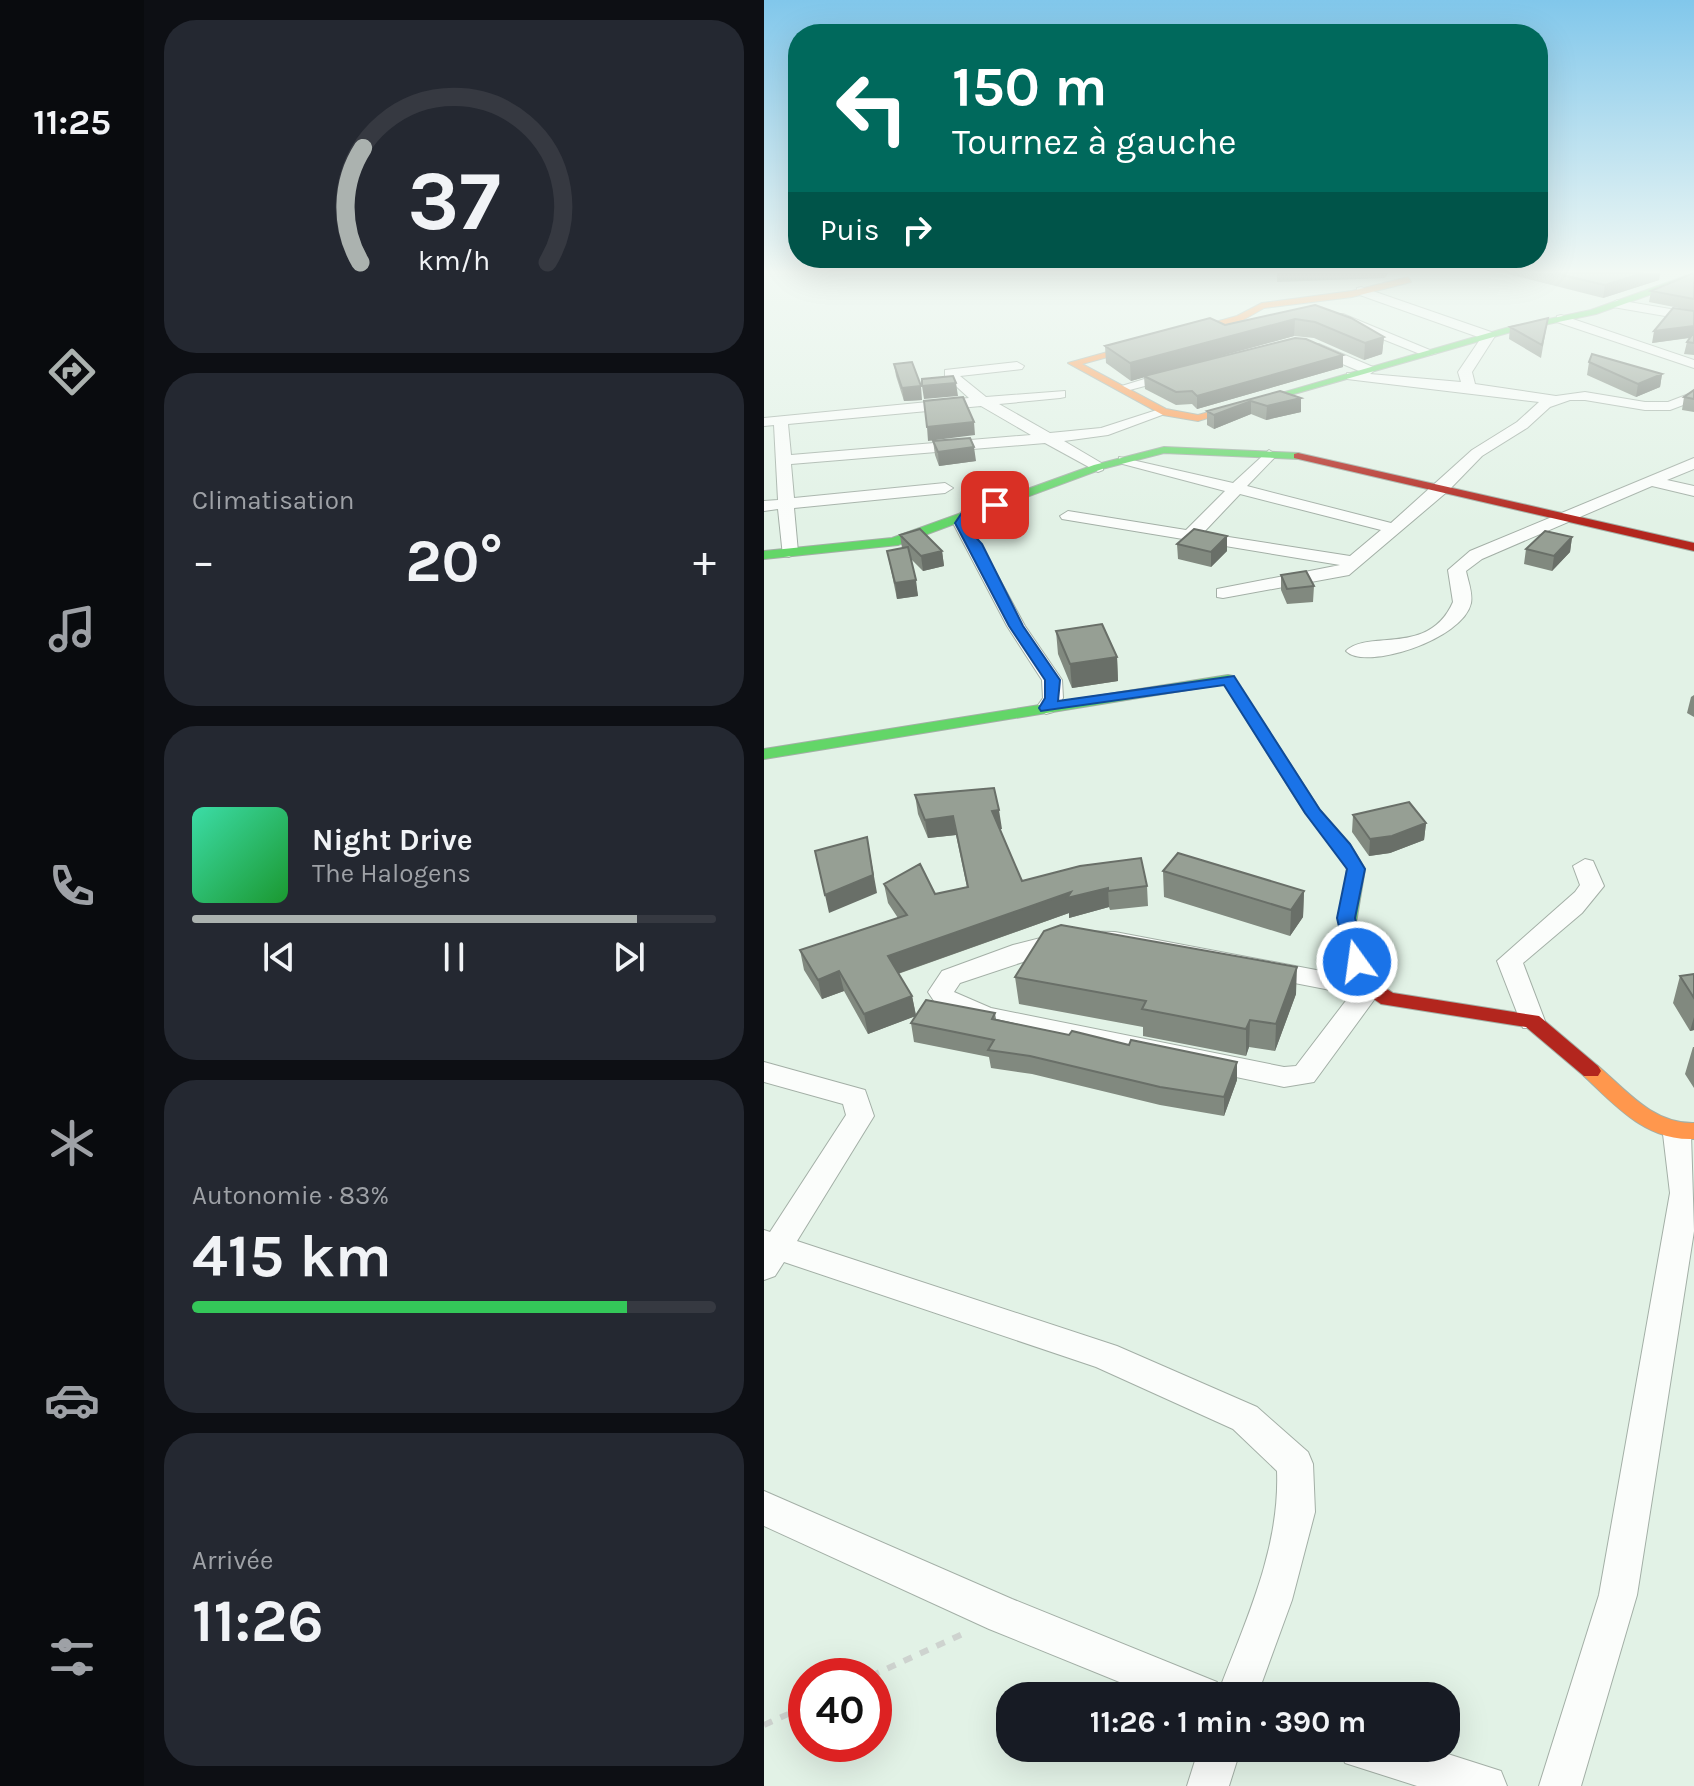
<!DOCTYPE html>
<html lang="fr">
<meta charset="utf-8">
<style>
:root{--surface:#171b24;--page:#242831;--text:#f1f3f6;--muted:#9ea1a6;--line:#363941;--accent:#abb2af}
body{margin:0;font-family:Karla,sans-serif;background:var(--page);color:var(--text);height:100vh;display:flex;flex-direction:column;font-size:30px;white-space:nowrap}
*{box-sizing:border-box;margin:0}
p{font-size:26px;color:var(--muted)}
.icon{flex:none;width:44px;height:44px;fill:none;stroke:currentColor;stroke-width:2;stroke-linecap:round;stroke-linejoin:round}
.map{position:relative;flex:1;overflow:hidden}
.details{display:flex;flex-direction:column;gap:20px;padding:20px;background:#0d0f14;width:620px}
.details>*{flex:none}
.banner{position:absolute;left:24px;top:24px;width:760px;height:244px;border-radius:32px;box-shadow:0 8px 32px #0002;background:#00695c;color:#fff;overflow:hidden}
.speed{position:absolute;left:24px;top:1658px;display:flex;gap:16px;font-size:40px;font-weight:700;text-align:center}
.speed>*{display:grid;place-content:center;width:104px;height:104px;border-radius:50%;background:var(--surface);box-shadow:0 8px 32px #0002;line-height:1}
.speed .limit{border:12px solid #d22;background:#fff;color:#111}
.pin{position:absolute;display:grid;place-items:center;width:68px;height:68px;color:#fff;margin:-34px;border-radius:16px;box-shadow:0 4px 12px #0006}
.me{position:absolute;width:88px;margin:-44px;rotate:346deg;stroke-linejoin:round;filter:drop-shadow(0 0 6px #0008)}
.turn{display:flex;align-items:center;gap:28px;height:168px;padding:0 32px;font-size:36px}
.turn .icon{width:104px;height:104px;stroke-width:2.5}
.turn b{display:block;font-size:56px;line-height:68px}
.then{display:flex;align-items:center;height:76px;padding:0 32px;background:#0003;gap:16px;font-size:30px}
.big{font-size:60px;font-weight:700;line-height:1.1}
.details .widget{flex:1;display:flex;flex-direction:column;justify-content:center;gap:12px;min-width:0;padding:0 28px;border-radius:32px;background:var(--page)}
.details .dial{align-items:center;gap:0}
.dial svg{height:208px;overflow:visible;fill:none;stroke:var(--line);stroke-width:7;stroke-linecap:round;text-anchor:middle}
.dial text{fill:var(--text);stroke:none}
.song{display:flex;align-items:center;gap:24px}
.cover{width:96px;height:96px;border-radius:12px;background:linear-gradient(135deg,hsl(160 70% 55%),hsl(130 70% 35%))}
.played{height:8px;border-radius:4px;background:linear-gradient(90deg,var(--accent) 85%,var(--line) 85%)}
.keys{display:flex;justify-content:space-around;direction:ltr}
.heat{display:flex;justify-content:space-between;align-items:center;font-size:44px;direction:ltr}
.charge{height:12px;border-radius:6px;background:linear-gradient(90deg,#34c759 83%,var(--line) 0)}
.trip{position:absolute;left:232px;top:1682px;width:464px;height:80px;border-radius:32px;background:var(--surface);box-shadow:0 8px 32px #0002;font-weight:700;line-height:80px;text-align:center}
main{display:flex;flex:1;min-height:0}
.tabs{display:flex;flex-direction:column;width:144px;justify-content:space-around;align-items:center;background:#090b0e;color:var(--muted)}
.tabs .icon{width:56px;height:56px}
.tabs .selected{color:var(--accent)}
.tabs b{font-size:36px;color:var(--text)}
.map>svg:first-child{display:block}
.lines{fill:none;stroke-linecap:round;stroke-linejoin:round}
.street-casing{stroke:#a3afa6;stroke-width:2}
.fast-casing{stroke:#a3afa6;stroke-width:2}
.slow-casing{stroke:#a3afa6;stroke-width:2}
.jam-casing{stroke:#a3afa6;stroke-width:2}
.path{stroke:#ced3cf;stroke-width:6;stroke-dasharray:9 9;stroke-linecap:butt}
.street{fill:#fbfdfb;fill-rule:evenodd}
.fast{fill:#63d668;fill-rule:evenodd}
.slow{fill:#ff974d;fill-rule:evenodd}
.jam{fill:#b3261e;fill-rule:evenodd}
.wall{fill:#81897f}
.shaded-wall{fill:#696f68}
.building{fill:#969f94;stroke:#696f68;stroke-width:2}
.route{fill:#1a73e8;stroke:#114b97;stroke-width:2}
</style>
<main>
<nav class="tabs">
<b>11:25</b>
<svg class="icon selected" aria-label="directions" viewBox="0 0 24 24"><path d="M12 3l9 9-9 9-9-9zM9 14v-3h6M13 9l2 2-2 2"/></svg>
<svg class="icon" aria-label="music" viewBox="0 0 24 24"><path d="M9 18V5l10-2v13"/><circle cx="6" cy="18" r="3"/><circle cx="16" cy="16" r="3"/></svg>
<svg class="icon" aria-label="phone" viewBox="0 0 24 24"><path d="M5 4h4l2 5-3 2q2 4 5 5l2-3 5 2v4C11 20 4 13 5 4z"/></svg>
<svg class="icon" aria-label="climate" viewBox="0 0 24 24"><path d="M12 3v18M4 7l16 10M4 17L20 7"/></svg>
<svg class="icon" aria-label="car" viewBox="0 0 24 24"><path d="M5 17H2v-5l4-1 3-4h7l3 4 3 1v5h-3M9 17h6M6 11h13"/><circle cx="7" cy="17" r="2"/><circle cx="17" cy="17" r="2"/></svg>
<svg class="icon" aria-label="filters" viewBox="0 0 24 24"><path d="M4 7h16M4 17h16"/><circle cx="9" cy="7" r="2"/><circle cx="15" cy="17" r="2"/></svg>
</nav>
<section class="details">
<div class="widget dial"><svg viewBox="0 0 100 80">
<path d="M14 69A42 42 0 1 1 86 69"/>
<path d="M14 69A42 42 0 0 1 15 25" stroke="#abb2af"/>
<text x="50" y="56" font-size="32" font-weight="700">37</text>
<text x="50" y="72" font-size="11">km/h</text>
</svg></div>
<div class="widget"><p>Climatisation</p>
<div class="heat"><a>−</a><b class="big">20°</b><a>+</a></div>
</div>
<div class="widget">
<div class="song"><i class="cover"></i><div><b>Night Drive</b><p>The Halogens</p></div></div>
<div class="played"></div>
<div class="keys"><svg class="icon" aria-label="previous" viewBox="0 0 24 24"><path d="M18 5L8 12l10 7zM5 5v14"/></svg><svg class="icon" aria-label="pause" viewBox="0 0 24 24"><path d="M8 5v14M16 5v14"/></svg><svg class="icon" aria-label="next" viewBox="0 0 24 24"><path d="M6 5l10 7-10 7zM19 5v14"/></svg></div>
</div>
<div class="widget"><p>Autonomie · 83%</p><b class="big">415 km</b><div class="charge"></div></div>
<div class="widget"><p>Arrivée</p><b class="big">11:26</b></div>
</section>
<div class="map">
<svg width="930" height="1786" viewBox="0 0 930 1786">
<rect width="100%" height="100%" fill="#e2f2e6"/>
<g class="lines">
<!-- street casing -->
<g class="street-casing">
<path id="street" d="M597,287L730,333L731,336L708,372L711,384L792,396L821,392L881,402H904L930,392V401L906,410H881L821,400H806L786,407L763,428L718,456L684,491L585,575L459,598L453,597V589L576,565L298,519L296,516L304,511L422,530L461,491L355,463V457L469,483L505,450L513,455L483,486L627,523L708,450L753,422L775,402L583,379V373H600L545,350V344H555L609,367L611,370L606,374L697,382L694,372L717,338L593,294V288ZM476,494L617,530L586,556L439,533Z
M853,300L930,313V321L849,307L847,304Z
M571,314H579L673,353L661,356L571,320Z
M797,315L930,360V368L793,322V316Z
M253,362L260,366L258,369L196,376L222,397L301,391V397L296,398L235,404L286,433L337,428L399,408L406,412L344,435L300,441L339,464V470L334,472L281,443L27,464L30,498L181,483L189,488L181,493L30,508L34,552L25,557L19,556L14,509L0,511V501L14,500L10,425L0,426V418L205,398L181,376V370ZM217,406L267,435L27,455L24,424Z
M410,370L417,374L415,377L358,392L351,388Z
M930,458V469L903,480L930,486V496L888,486L718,559L702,571C704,581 709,593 707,603C699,640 601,671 582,651C605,629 665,657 689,602L684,570L706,551Z
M204,509L212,514L205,523L261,626L298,680L299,698L289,712L282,714L272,708L279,698L278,680L243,626L189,523L198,511Z
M821,859L829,861L840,886L818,913L759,963L781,1021L777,1028H759L733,961L811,892L816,885L809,866Z
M304,931L351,932L605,980L614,983L618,989L550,1082L520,1087L222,1025L174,1007L164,992L178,971L249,945ZM304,947L351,948L587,994L532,1066L520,1067L227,1008L190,992L196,983Z
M0,1062L101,1090L110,1116L33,1241L353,1346L493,1407L544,1452L549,1464L551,1512L528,1600L493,1696H390L225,1629L0,1526V1491L248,1599L453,1682L456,1688C483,1618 516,1547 513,1471L469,1429L332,1367L20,1262L11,1276L0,1280V1230L6,1232L82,1115L79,1104L0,1082Z
M913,1123L923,1126L927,1134L930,1231L873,1595L817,1786H775L835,1595L906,1193L899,1134L903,1126Z
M435,1748H477L465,1786H423Z
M575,1748H665L737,1771L743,1786H653L581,1763Z"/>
</g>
<!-- fast casing -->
<g class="fast-casing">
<path id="fast" d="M930,273V279L832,314L747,332L481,408L472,406L742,328L827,310Z
M400,447L534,453L540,456L534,459L400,453L338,469L134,545L0,559V551L128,538L330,465Z
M464,675L469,676L556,810L586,844L601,869L591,929H577L575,925L583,869L573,850L541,813L460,684L0,759V749Z"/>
</g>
<!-- slow casing -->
<g class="slow-casing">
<path id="slow" d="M644,277L647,282L588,297L500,308L479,320L318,364L402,409L434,415L477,403L482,406L434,421L399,415L304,363L473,316L498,303L588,291Z
M827,1064L834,1066C863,1091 889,1124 930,1123V1139C882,1141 852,1106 820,1076L817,1071L820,1066Z"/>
</g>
<!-- jam casing -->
<g class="jam-casing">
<path id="jam" d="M534,453L930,543V551L530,458V454Z
M584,919L593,925C600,953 603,977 629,993L775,1016L834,1066L837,1071L834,1076H820L762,1027L617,1004C587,985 582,958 575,925Z"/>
</g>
<!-- path -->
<path class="path" d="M107,1676L203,1632
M0,1725L42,1706"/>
<!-- street -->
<use href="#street" class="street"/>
<!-- fast -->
<use href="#fast" class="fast"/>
<!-- slow -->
<use href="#slow" class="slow"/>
<!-- jam -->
<use href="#jam" class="jam"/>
</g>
<!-- wall -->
<path class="wall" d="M513,273H624L621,278L513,282Z
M740,273H896L895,280L839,298Z
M930,273V311L885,302L887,291Z
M551,305L620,337L618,354L600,360L550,338L530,336L405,370L579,355V367L433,409L428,404L412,405L381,389L380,377L367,381L342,363L341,346L461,325Z
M930,311V355L920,354L923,342L926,338L888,343Z
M784,318L777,358L745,339L746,327Z
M825,362L898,374L896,387L872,397L823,375Z
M130,364L158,400L140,401L132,376Z
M930,390V412L918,410L920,397Z
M516,391L537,398V412L502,420L487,414L450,429L443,425V411Z
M169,441L212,461L175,466L171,455Z
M136,535L178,551L180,566L159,571L147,559L154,596L133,599L123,551L138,548Z
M463,536V551L447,567L414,559L413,544Z
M808,537L806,552L788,571L760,564L762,549Z
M517,575L550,586L549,602L523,604L517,590Z
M292,631L353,657L354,681L308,688L294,654Z
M930,695V717L923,713L927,697Z
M151,795L238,829H235L258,881L383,886L384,906L346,910L345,907L305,918V913L134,974L148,996L152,1015L231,1013L232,1019L305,1035L473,1062V1080L460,1116L396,1105L268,1074L227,1068L225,1057L150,1042L147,1023L151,1016L104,1034L80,991L58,999L40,970L36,950L134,918L124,903L120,884L171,894L203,887L192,835L164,838L154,814Z
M589,815L662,823L660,840L626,853L605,856L588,832Z
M399,871L540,891L539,917L526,936L400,897Z
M930,974V1030L926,1031L909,1003L916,976Z
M251,977L532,994L511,1051L485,1047L482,1056L379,1036V1027L255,1004Z
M929,1047H930V1088L921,1074Z"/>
<!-- shaded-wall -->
<path class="shaded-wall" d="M880,273H896L895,280L839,298L841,285Z
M531,319L530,336L367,381L366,363Z
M930,326V337L888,343L890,331Z
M620,337L618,354L600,360L601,343Z
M579,355V367L433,409V396Z
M898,374L896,387L872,397L874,384Z
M192,383L194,396L160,399L158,386Z
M157,386L158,400L140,401L138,388Z
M537,398V412L502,420L503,406Z
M487,401V414L450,429V415Z
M210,422L211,435L164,441L163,427Z
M210,447L212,461L175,466L174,452Z
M463,536V551L447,567V552Z
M808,537L806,552L788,571L790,556Z
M178,551L180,566L159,571L157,556Z
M152,580L154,596L133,599L131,583Z
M353,657L354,681L308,688L306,664Z
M235,810L238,829L230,830L228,811Z
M189,816L192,835L164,838L161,820Z
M662,823L660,840L626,853L605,856L606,839Z
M103,837L113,893L65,913L61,895Z
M344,888L345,907L305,918V913L127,976L124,956L307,892Z
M540,891L539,917L526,936L527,910Z
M533,967L532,994L511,1051L512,1024Z
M75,971L80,991L58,999L54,980Z
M148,996L152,1016L104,1034L100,1014Z
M930,1017V1030L926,1031Z
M486,1020L485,1047L482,1056V1029Z
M473,1062V1080L460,1116V1097Z"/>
<!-- building -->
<path class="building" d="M790,273H880L841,285Z
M930,273V299L887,291Z
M551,305L587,318L620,337L601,343L551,322L531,319L366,363L341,346L446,318L461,325Z
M909,308L930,311V326L890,331Z
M784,318L778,345L746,327Z
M930,332V343L923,342Z
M531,338L542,339L579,355L433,396L428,391L412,392L380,376Z
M828,354L898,374L874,384L825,362Z
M148,362L157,386L138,388L130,364Z
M189,376L192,383L158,386V379Z
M930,390V399L920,397Z
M516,391L537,398L503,406L487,401L450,415L443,411Z
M199,397L210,422L163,427L160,401Z
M206,438L210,447L174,452L169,441Z
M156,529L178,551L157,556L136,535Z
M430,529L463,536L447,552L413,544Z
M781,531L808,537L790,556L762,549Z
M144,547L152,580L131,583L123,551Z
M542,571L550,586L523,589L517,575Z
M338,624L353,657L306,664L292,631Z
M230,788L235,810L228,811L258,881L316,866L377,858L383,886L344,891V888L303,898L307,892L124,956L148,996L100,1014L75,971L54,980L36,950L143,915L120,884L156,864L171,894L204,887L189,816L161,820L151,795Z
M645,802L662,823L628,836L606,839L589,815Z
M103,837L109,875L61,895L51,851Z
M414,853L540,891L527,910L399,871Z
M297,925L533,967L512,1024L486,1020L482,1029L378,1009L382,1001L251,977L280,931Z
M930,974V998L916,976Z
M162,1000L231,1013L228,1019L305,1035L308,1031L365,1045L367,1040L473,1062L460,1097L396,1087L266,1056L224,1050L230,1040L147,1023Z"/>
<!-- sky -->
<linearGradient id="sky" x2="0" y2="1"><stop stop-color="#81c7eb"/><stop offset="0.52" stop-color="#f2f9f4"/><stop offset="1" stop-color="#f2f9f4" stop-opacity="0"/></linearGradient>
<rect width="930" height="523" fill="url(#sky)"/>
<!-- route -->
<path class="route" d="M231,501L235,502V507L208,516L205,530L218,544L259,626L296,680L294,701L470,676L556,810L586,844L601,869L591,918L602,962L599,966H586L583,962L573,918L583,869L541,813L460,685L277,711L275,708L281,698V680L245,626L191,523L199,511Z"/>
</svg>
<div class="speed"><div class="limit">40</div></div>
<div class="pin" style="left:231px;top:505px;background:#d93025"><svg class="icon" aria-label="arrive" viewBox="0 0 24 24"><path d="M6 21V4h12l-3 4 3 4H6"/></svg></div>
<svg class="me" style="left:593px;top:962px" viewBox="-20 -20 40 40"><circle r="17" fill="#1a73e8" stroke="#fff" stroke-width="3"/><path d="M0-11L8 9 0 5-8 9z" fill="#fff"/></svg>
<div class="trip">11:26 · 1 min · 390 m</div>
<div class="banner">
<div class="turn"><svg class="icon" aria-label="left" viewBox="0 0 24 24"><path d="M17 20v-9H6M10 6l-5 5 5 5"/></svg><div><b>150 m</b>Tournez à gauche</div></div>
<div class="then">Puis<svg class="icon" aria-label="right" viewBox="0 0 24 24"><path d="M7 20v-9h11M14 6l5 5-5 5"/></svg></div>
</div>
</div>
</main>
